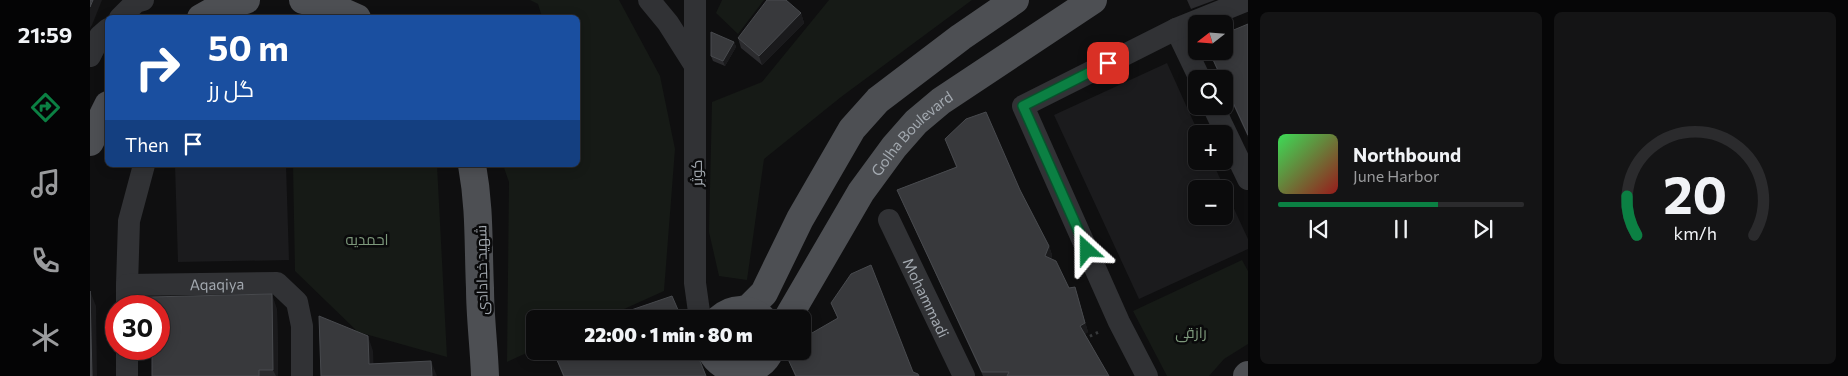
<!DOCTYPE html>
<meta charset="utf-8">
<style>
:root{--surface:#0b0b0c;--page:#141415;--text:#f1f3f6;--muted:#9a9b9d;--line:#2b2b2d;--accent:#0b8043}
body{margin:0;font-family:Commissioner,Cairo,sans-serif;background:var(--page);color:var(--text);height:100vh;display:flex;flex-direction:column;font-size:19px;white-space:nowrap}
*{box-sizing:border-box;margin:0}
p{font-size:16px;color:var(--muted)}
.icon{flex:none;width:28px;height:28px;fill:none;stroke:currentColor;stroke-width:2;stroke-linecap:round;stroke-linejoin:round}
.map{position:relative;flex:1;overflow:hidden}
.side{display:flex;flex-direction:column;gap:12px;padding:12px;background:#060607;width:600px}
.side>*{flex:none}
.banner{position:absolute;left:15px;top:15px;width:475px;height:152px;border-radius:8px;box-shadow:0 2px 12px #0003,0 0 0 1px var(--line);background:#1a4fa0;color:#fff;overflow:hidden}
.needle{width:32px;rotate:253deg}
.buttons{position:absolute;left:1098px;top:15px;display:grid;gap:10px}
.buttons a{display:grid;place-items:center;width:45px;height:45px;border-radius:8px;background:var(--surface);box-shadow:0 2px 12px #0003,0 0 0 1px var(--line);font-size:25px}
.speed{position:absolute;left:15px;top:295px;display:flex;gap:10px;font-size:25px;font-weight:700;text-align:center}
.speed>*{display:grid;place-content:center;width:65px;height:65px;border-radius:50%;background:var(--surface);box-shadow:0 2px 12px #0003,0 0 0 1px var(--line);line-height:1}
.speed .limit{border:8px solid #d22;background:#fff;color:#111}
.pin{position:absolute;display:grid;place-items:center;width:42px;height:42px;color:#fff;margin:-21px;border-radius:10px;box-shadow:0 2px 8px #0006}
.me{position:absolute;width:55px;margin:-28px;rotate:336deg;stroke-linejoin:round;filter:drop-shadow(0 0 4px #0008)}
.turn{display:flex;align-items:center;gap:18px;height:105px;padding:0 20px;font-size:22px}
.turn .icon{width:65px;height:65px;stroke-width:2.5}
.turn b{display:block;font-size:35px;line-height:42px}
.then{display:flex;align-items:center;height:48px;padding:0 20px;background:#0003;gap:10px;font-size:19px}
.side .tile{flex:1;display:flex;flex-direction:column;justify-content:center;gap:8px;min-width:0;padding:0 18px;border-radius:8px;background:var(--page)}
.side .dial{align-items:center;gap:0}
.dial svg{height:130px;overflow:visible;fill:none;stroke:var(--line);stroke-width:7;stroke-linecap:round;text-anchor:middle}
.dial text{fill:var(--text);stroke:none}
.song{display:flex;align-items:center;gap:15px}
.cover{width:60px;height:60px;border-radius:8px;background:linear-gradient(135deg,hsl(130 70% 55%),hsl(0 70% 35%))}
.played{height:5px;border-radius:2px;background:linear-gradient(90deg,var(--accent) 65%,var(--line) 65%)}
.keys{display:flex;justify-content:space-around;direction:ltr}
.side .tiles{flex:1;display:grid;gap:12px;grid-template-columns:repeat(2,1fr)}
.trip{position:absolute;left:436px;top:310px;width:285px;height:50px;border-radius:8px;background:var(--surface);box-shadow:0 2px 12px #0003,0 0 0 1px var(--line);font-weight:800;line-height:50px;text-align:center}
main{display:flex;flex:1;min-height:0}
.tabs{display:flex;flex-direction:column;width:90px;justify-content:space-around;align-items:center;background:#040405;color:var(--muted)}
.tabs .icon{width:35px;height:35px}
.tabs .current{color:var(--accent)}
.tabs b{font-size:22px;color:var(--text)}
.map>svg:first-child{display:block}
.built{fill:#1b1b1d;fill-rule:evenodd}
.green{fill:#161a16}
.lines{fill:none;stroke-linecap:round;stroke-linejoin:round}
.path{stroke:#37393b;stroke-width:3;stroke-dasharray:2.5 4;stroke-linecap:butt}
.minor{stroke:#313235;stroke-width:22}
.major{stroke:#4d4f53;stroke-width:28}
.wall{fill:#2b2b2e}
.shaded-wall{fill:#1a1a1c}
.building{fill:#38393c;stroke:#484a4e}
.route-casing{stroke:#07532c;stroke-width:12}
.route{stroke:#0b8043;stroke-width:9}
.labels{text-anchor:middle;dominant-baseline:central;stroke-width:5;stroke-linejoin:round;paint-order:stroke}
.street-label{font-size:15px;fill:#a2a8af;stroke:#0a0a0b}
.park-label{font-size:15px;fill:#7d987b;stroke:#0a0a0b}
</style>
<main>
<nav class="tabs">
<b>21:59</b>
<svg class="icon current" aria-label="directions" viewBox="0 0 24 24"><path d="M12 3l9 9-9 9-9-9zM9 14v-3h6M13 9l2 2-2 2"/></svg>
<svg class="icon" aria-label="music" viewBox="0 0 24 24"><path d="M9 18V5l10-2v13"/><circle cx="6" cy="18" r="3"/><circle cx="16" cy="16" r="3"/></svg>
<svg class="icon" aria-label="phone" viewBox="0 0 24 24"><path d="M5 4h4l2 5-3 2q2 4 5 5l2-3 5 2v4C11 20 4 13 5 4z"/></svg>
<svg class="icon" aria-label="climate" viewBox="0 0 24 24"><path d="M12 3v18M4 7l16 10M4 17L20 7"/></svg>
</nav>
<div class="map">
<svg width="1158" height="376" viewBox="0 0 1158 376">
<rect width="100%" height="100%" fill="#0f0f10"/>
<!-- built -->
<path class="built" d="M1077,63L1109,134H1106V161H1122L1158,239V249L1049,299L964,115ZM1106,189H1134V216H1106Z
M85,165H196L199,260L88,262Z"/>
<!-- green -->
<path class="green" d="M440,0H529L570,76L585,149L574,291L512,319H445V349L417,362L419,182L413,165H488V18L452,17L448,4Z
M632,0H674L648,34L626,13Z
M739,0H882L751,97L674,159L657,280L629,276L619,232L622,102L672,82Z
M203,165H347L357,357L268,332L205,271Z
M1152,260L1158,271V344L1134,359L1119,376H1077L1043,311Z"/>
<g class="lines">
<!-- path -->
<path class="path" d="M994,339L1011,331"/>
<!-- minor -->
<g class="minor">
<path d="M559,0L578,23L604,64"/>
<path d="M605,0V283L610,319"/>
<path d="M30,18L46,2L53,0"/>
<path d="M1086,29L1110,79"/>
<path d="M0,56L10,36L18,29"/>
<path d="M1123,106L1158,179"/>
<path id="s1" d="M799,220L874,376"/>
<path d="M37,285L39,221L54,165"/>
<path id="s2" d="M37,306V285L187,283L207,302L212,326V376"/>
<path d="M37,349V376"/>
<path d="M1057,376L1029,322L933,106L1086,29L1158,0"/>
</g>
<!-- major -->
<g class="major">
<path d="M213,0L235,4L267,18"/>
<path d="M111,18L132,6L156,0"/>
<path d="M0,142L18,105"/>
<path d="M382,165C390,209 388,244 390,288C390,317 394,346 395,376"/>
<path d="M657,310L674,293L710,219L762,129L788,100L871,37L925,0"/>
<path d="M629,319C642,307 658,307 672,318"/>
<path id="s3" d="M697,319L771,192L804,147L826,122L851,101L1003,0"/>
<path d="M621,351C633,376 670,376 680,351"/>
<path d="M1157,376L1158,375"/>
</g>
</g>
<!-- wall -->
<path class="wall" d="M1097,0H1125L1101,9Z
M711,13L714,23L672,65L651,48L648,38Z
M1158,24V137L1134,85V79H1131L1119,51Z
M644,42L646,47L635,66L623,61L621,56Z
M855,139L930,190L959,246L962,255L961,259L979,288L985,287L998,332L995,334L1019,376H893L811,199L807,190L866,167Z
M741,303L823,372L829,376H705L697,357L748,319Z
M187,309L188,376H62Z
M463,351L616,376H473Z"/>
<!-- shaded-wall -->
<path class="shaded-wall" d="M3,0H12L2,25L0,28V7Z
M711,13L714,23L672,65L669,56Z
M644,42L646,47L635,66L633,61Z
M959,246L962,255L958,265L955,256Z
M985,287L998,332L994,335L990,326Z
M0,291L6,306L7,376H2Z
M182,294L187,309L188,376H186L183,370Z
M278,336L283,351L284,376L279,364Z
M341,361L347,376H342Z"/>
<!-- building -->
<path class="building" d="M0,0H3L0,7Z
M677,0H696L711,13L669,56L648,38Z
M1158,24V135L1134,83V79H1132L1119,51H1134V34Z
M621,32L644,42L633,61L621,56Z
M896,112L930,190L959,246L955,256L966,261L979,288L985,287L995,323L990,326L1019,376H917L919,372H892L807,190L867,167L855,139L876,119Z
M781,265L823,372L828,374L829,376H706L697,357L702,351H712V340L715,337L748,318L741,303L761,274Z
M0,291L2,376H0Z
M182,294L183,370H169V376H62V349H69V306H61L60,297Z
M582,296L592,319H515Z
M229,316L278,336L279,364L341,361L342,376H231Z
M463,351H606L616,376H474Z"/>
<g class="lines">
<!-- route casing -->
<g class="route-casing">
<path id="route" d="M997,250L933,106L1018,63"/>
</g>
<!-- route -->
<use href="#route" class="route"/>
</g>
<g class="labels">
<!-- street labels -->
<g class="street-label">
<text stroke="none"><textPath href="#s3" startOffset="225">Golha Boulevard</textPath></text>
<text transform="translate(606 173) rotate(-91)">کوثر</text>
<text transform="translate(391 270) rotate(-91)">شهید خدادادی</text>
<text stroke="none"><textPath href="#s2" startOffset="111">Aqaqiya</textPath></text>
<text stroke="none"><textPath href="#s1" startOffset="86">Mohammadi</textPath></text>
</g>
<!-- park labels -->
<g class="park-label">
<text x="277" y="239">احمدیه</text>
<text x="1101" y="332">رازقی</text>
</g>
</g>
</svg>
<div class="buttons">
<a><svg class="needle" viewBox="-14 -14 28 28"><path d="M0-13l5 13h-10z" fill="#e53935"/><path d="M0 13l5-13h-10z" fill="#9a9b9d"/></svg></a>
<a><svg class="icon" aria-label="search" viewBox="0 0 24 24"><circle cx="10" cy="10" r="6"/><path d="M15 15l6 6"/></svg></a>
<a>+</a>
<a>−</a>
</div>
<div class="speed"><div class="limit">30</div></div>
<div class="pin" style="left:1018px;top:63px;background:#d93025"><svg class="icon" aria-label="arrive" viewBox="0 0 24 24"><path d="M6 21V4h12l-3 4 3 4H6"/></svg></div>
<svg class="me" style="left:997px;top:250px" viewBox="-20 -20 40 40"><path d="M0-17L14 15 0 8-14 15z" fill="#0b8043" stroke="#fff" stroke-width="4"/></svg>
<div class="trip">22:00 · 1 min · 80 m</div>
<div class="banner">
<div class="turn"><svg class="icon" aria-label="right" viewBox="0 0 24 24"><path d="M7 20v-9h11M14 6l5 5-5 5"/></svg><div><b>50 m</b>گل رز</div></div>
<div class="then">Then<svg class="icon" aria-label="arrive" viewBox="0 0 24 24"><path d="M6 21V4h12l-3 4 3 4H6"/></svg></div>
</div>
</div>
<section class="side">
<div class="tiles">
<div class="tile">
<div class="song"><i class="cover"></i><div><b>Northbound</b><p>June Harbor</p></div></div>
<div class="played"></div>
<div class="keys"><svg class="icon" aria-label="previous" viewBox="0 0 24 24"><path d="M18 5L8 12l10 7zM5 5v14"/></svg><svg class="icon" aria-label="pause" viewBox="0 0 24 24"><path d="M8 5v14M16 5v14"/></svg><svg class="icon" aria-label="next" viewBox="0 0 24 24"><path d="M6 5l10 7-10 7zM19 5v14"/></svg></div>
</div>
<div class="tile dial"><svg viewBox="0 0 100 80">
<path d="M14 69A42 42 0 1 1 86 69"/>
<path d="M14 69A42 42 0 0 1 8 45" stroke="#0b8043"/>
<text x="50" y="56" font-size="32" font-weight="700">20</text>
<text x="50" y="72" font-size="11">km/h</text>
</svg></div>
</div>
</section>
</main>
